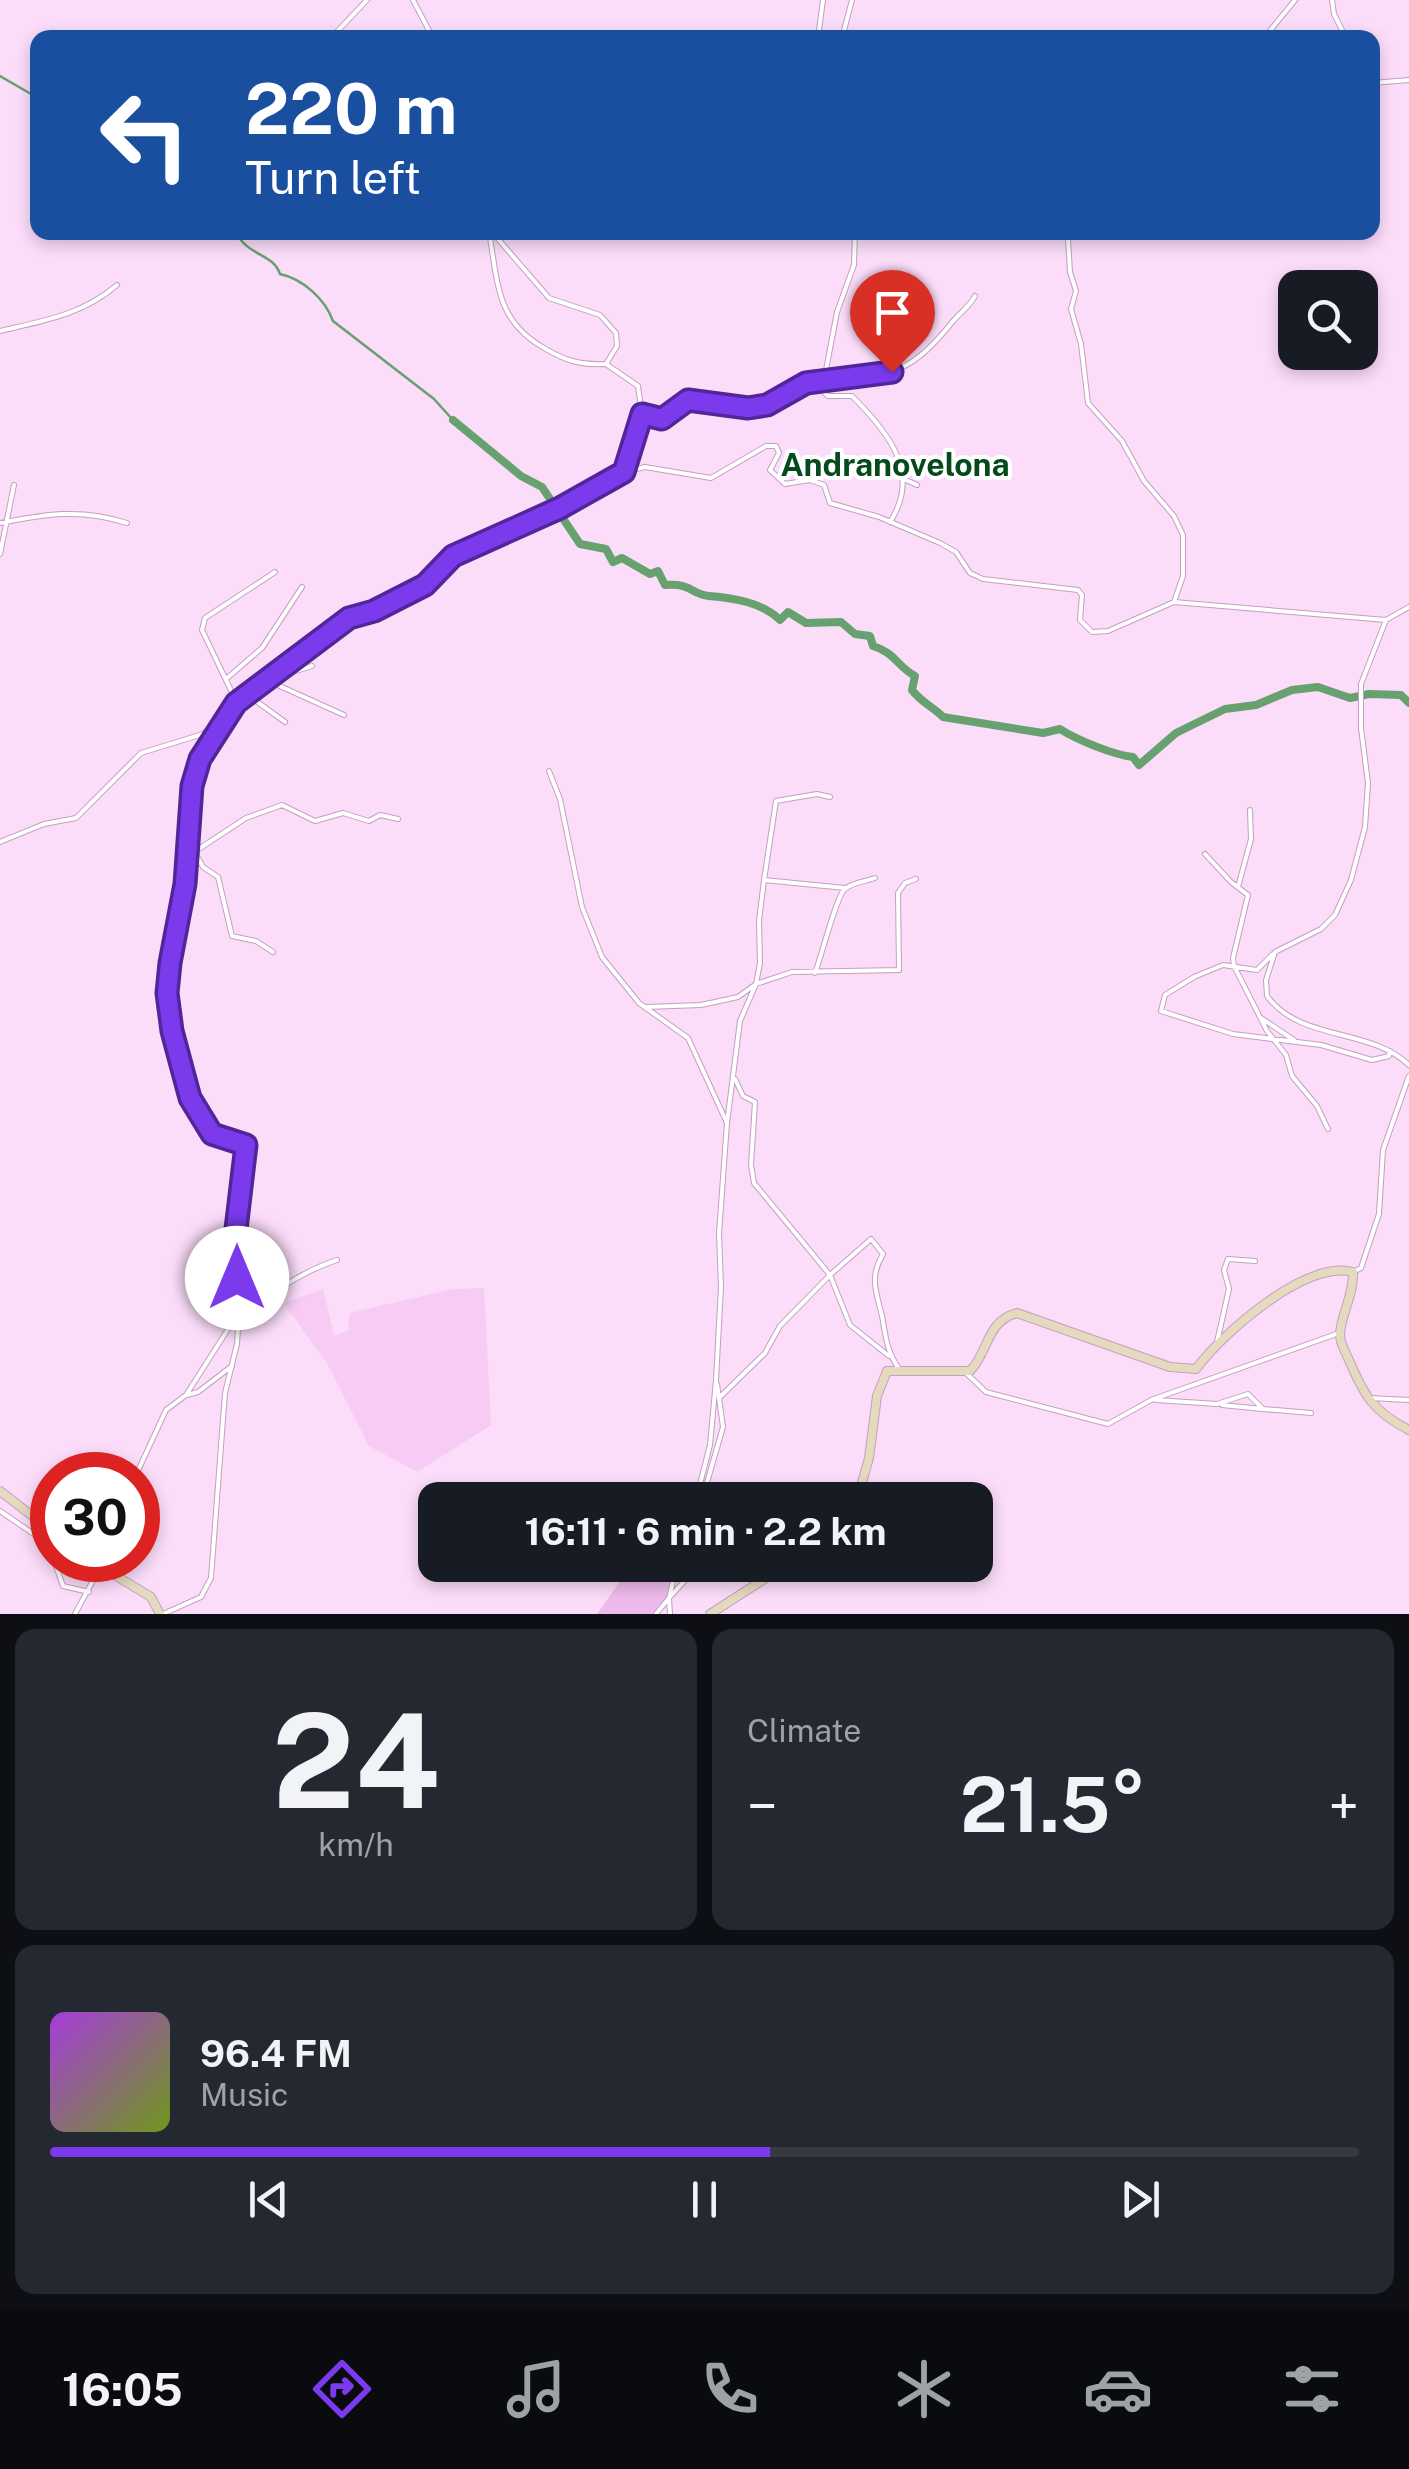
<!DOCTYPE html>
<meta charset="utf-8">
<style>
:root{--surface:#171b24;--page:#242831;--text:#f1f3f6;--muted:#9ea1a6;--line:#363941;--accent:#7c3aed}
body{margin:0;font-family:"Public Sans",sans-serif;background:var(--page);color:var(--text);height:100vh;display:flex;flex-direction:column;font-size:38px;white-space:nowrap}
*{box-sizing:border-box;margin:0}
p{font-size:32px;color:var(--muted)}
.icon{flex:none;width:55px;height:55px;fill:none;stroke:currentColor;stroke-width:2;stroke-linecap:round;stroke-linejoin:round}
.map{position:relative;height:1614px;overflow:hidden}
.drawer{display:flex;flex-direction:column;gap:15px;padding:15px;background:#0d0f14;flex:1}
.drawer>*{flex:none}
.banner{position:absolute;left:30px;top:30px;width:1350px;height:210px;border-radius:20px;box-shadow:0 5px 15px #0003;background:#1a4fa0;color:#fff;overflow:hidden}
.tools{position:absolute;left:1278px;top:270px;display:grid;gap:20px}
.tools a{display:grid;place-items:center;width:100px;height:100px;border-radius:20px;background:var(--surface);box-shadow:0 5px 15px #0003;font-size:50px}
.speed{position:absolute;left:30px;top:1452px;display:flex;gap:20px;font-size:50px;font-weight:700;text-align:center}
.speed>*{display:grid;place-content:center;width:130px;height:130px;border-radius:50%;background:var(--surface);box-shadow:0 5px 15px #0003;line-height:1}
.speed .limit{border:15px solid #d22;background:#fff;color:#111}
.pin{position:absolute;display:grid;place-items:center;width:85px;height:85px;color:#fff;margin:-102px -42px;border-radius:50% 50% 50% 0;rotate:-45deg;box-shadow:0 0 10px #0007}
.pin .icon{rotate:45deg}
.me{position:absolute;width:110px;margin:-55px;rotate:0deg;stroke-linejoin:round;filter:drop-shadow(0 0 8px #0008)}
.turn{display:flex;align-items:center;gap:35px;height:210px;padding:0 50px;font-size:45px}
.turn .icon{width:130px;height:130px;stroke-width:2.5}
.turn b{display:block;font-size:70px;line-height:85px}
.big{font-size:75px;font-weight:700;line-height:1.1}
.drawer .card{flex:1;display:flex;flex-direction:column;justify-content:center;gap:15px;min-width:0;padding:0 35px;border-radius:20px;background:var(--page)}
.drawer .dial{align-items:center;gap:0}
.dial b{font-size:130px;line-height:1}
.song{display:flex;align-items:center;gap:30px}
.cover{width:120px;height:120px;border-radius:15px;background:linear-gradient(135deg,hsl(280 70% 55%),hsl(80 70% 35%))}
.played{height:10px;border-radius:5px;background:linear-gradient(90deg,var(--accent) 55%,var(--line) 55%)}
.keys{display:flex;justify-content:space-around;direction:ltr}
.heat{display:flex;justify-content:space-between;align-items:center;font-size:55px;direction:ltr}
.drawer .tiles{flex:1;display:grid;gap:15px;grid-template-columns:1fr 1fr}
.card:last-child{grid-column:span 2}
.trip{position:absolute;left:418px;top:1482px;width:575px;height:100px;border-radius:20px;background:var(--surface);box-shadow:0 5px 15px #0003;font-weight:700;line-height:100px;text-align:center}
.tabs{display:flex;height:160px;justify-content:space-around;align-items:center;background:#090b0e;color:var(--muted)}
.tabs .icon{width:70px;height:70px}
.tabs .current{color:var(--accent)}
.tabs b{font-size:45px;color:var(--text)}
.map>svg:first-child{display:block}
.built{fill:#f8cbf5}
.green{fill:#eebaec}
.lines{fill:none;stroke-linecap:round;stroke-linejoin:round}
.stream{stroke:#67a16f;stroke-width:2.5}
.river{stroke:#67a16f;stroke-width:8}
.street-casing{stroke:#c49fc2;stroke-width:6}
.secondary-casing{stroke:#c49fc2;stroke-width:10}
.street{stroke:#fff;stroke-width:4}
.secondary{stroke:#e4dabe;stroke-width:8}
.route-casing{stroke:#51269a;stroke-width:25}
.route{stroke:#7c3aed;stroke-width:18}
.labels{text-anchor:middle;dominant-baseline:central;stroke-width:8;stroke-linejoin:round;paint-order:stroke}
.quarter-label{font-size:32px;font-weight:bold;fill:#054a1b;stroke:#fff}
</style>
<div class="map">
<svg width="1409" height="1614" viewBox="0 0 1409 1614">
<rect width="100%" height="100%" fill="#fbdcf9"/>
<!-- built -->
<path class="built" d="M484,1288L491,1425L417,1472L369,1446L328,1365L284,1303L323,1289L334,1336L348,1330L350,1313L453,1289Z"/>
<!-- green -->
<path class="green" d="M625,1565H673L667,1600L655,1614H597L626,1573Z"/>
<g class="lines">
<!-- stream -->
<path class="stream" d="M0,76L38,98
M236,232C247,256 273,253 280,274C303,279 325,299 333,321L434,399L453,420"/>
<!-- river -->
<path class="river" d="M453,420L521,476L542,487L580,544L606,549L613,562L622,558L650,574L658,571L665,585C693,583 690,594 709,596C733,598 762,602 780,620L788,612L806,623L841,622L855,634L870,636L873,646C894,652 898,667 915,676L912,690C921,702 933,707 943,717L1043,733L1060,729C1077,740 1114,755 1133,757L1139,765L1176,733L1225,709L1256,705L1292,690L1318,687L1350,698L1369,694L1401,695L1409,703"/>
<!-- street casing -->
<g class="street-casing">
<path id="street" d="M413,0L433,38
M1332,0L1334,14L1346,38
M331,38L367,0
M818,38L823,0
M842,38L852,0
M1264,38L1295,0
M1372,83L1409,80
M489,232C498,283 496,321 544,348C566,361 580,365 605,364
M492,232L549,298L600,315L616,333L617,346L606,364L638,386L642,414L625,469
M855,232L854,265L837,312L822,391L828,396H852C888,432 922,473 890,522
M1071,232L1068,239L1070,272L1076,291L1071,309L1081,344L1088,403L1122,441L1144,481L1174,516L1183,535V576L1174,602
M0,331C43,321 82,315 117,285
M826,378C893,378 912,372 954,320C961,312 970,306 975,296
M644,414L661,419L687,400C712,399 744,416 767,405C787,396 801,379 825,381
M904,479L917,485
M0,523C47,514 80,508 127,523
M0,554L14,485
M1386,620L1361,684V728L1368,783L1365,827L1351,880L1335,915L1321,929L1275,952L1266,980L1267,996C1301,1042 1369,1027 1409,1065
M226,679L262,648L302,587
M273,683L344,715
M252,698L285,722
M236,701L202,630L205,618L275,572
M236,703L242,704L286,674L312,666
M549,771L560,799L582,907L602,957L639,1003L688,1038L727,1123
M830,797L817,794L776,801L764,880L845,888
M0,842L44,824L76,818L141,753L203,734L272,675L349,618L374,611L425,585L453,557L560,508L624,472L645,467L711,478L766,446H776L779,453L770,470L785,484L810,480L824,485L830,503L879,517L940,543L956,552L970,573L983,579L1078,590L1082,595L1080,620L1092,632L1108,631L1174,602L1386,620L1409,607
M1205,854L1231,882L1248,895L1233,958L1234,966L1267,1031L1286,1055L1292,1076L1317,1106L1328,1129
M188,856L246,818L282,805L315,821L343,813L369,821L380,815L398,819
M188,856L198,858L203,867L218,877L232,936L256,941L273,952
M1238,887L1251,839L1250,810
M1273,954L1257,970L1223,965L1194,977L1165,995L1161,1011L1233,1034L1321,1045L1372,1060L1389,1056L1390,1051
M815,973C821,958 837,894 845,889C851,883 867,881 875,878
M646,1007L701,1005L738,997L756,984L792,972L899,970L898,893L905,883L916,879
M1261,1018L1294,1040
M735,1079L743,1096L755,1102L751,1165L754,1183L830,1275L871,1239L883,1254C869,1278 876,1290 882,1316C886,1337 886,1350 899,1369
M1353,1272L1361,1268L1379,1214L1383,1150L1409,1076
M1217,1342L1229,1289L1224,1270L1228,1259L1255,1261
M965,1372L986,1392L1108,1424L1151,1400L1339,1333
M187,1395L198,1392L232,1366
M720,1397L765,1353L780,1326L830,1275L850,1325L889,1356
M1369,1398L1409,1400
M1156,1400L1217,1404L1248,1394L1263,1409L1311,1413
M1222,1405L1262,1409
M136,1475L166,1410L186,1395L239,1312L234,1245L245,1145L212,1134L190,1098L171,1031L167,993L185,884L192,786L200,759L234,710
M696,1500L710,1445L716,1380L721,1287L719,1233L727,1123L740,1021L756,984L760,963L759,921L764,880
M702,1500L723,1427L717,1384
M0,1511L44,1541L52,1555
M54,1560L63,1586L89,1592
M75,1614L104,1560
M163,1614L201,1597L211,1578L225,1393L237,1344L239,1312C273,1294 300,1272 337,1260
M656,1614L669,1598L677,1565
M670,1614L669,1598L699,1565"/>
</g>
<!-- secondary casing -->
<g class="secondary-casing">
<path id="secondary" d="M0,1491L52,1531
M857,1500L869,1458L877,1396L887,1371H970C989,1352 986,1321 1017,1313L1170,1367L1196,1369C1223,1333 1305,1260 1353,1272C1354,1295 1340,1317 1340,1335C1340,1343 1345,1351 1348,1358C1364,1395 1372,1411 1409,1430
M90,1560L151,1597L160,1614
M710,1614L786,1565"/>
</g>
<!-- street -->
<use href="#street" class="street"/>
<!-- secondary -->
<use href="#secondary" class="secondary"/>
</g>
<g class="lines">
<!-- route casing -->
<g class="route-casing">
<path id="route" d="M237,1278L234,1246L246,1145L212,1134L190,1098L172,1031L167,993L170,963L185,884L192,786L200,759L236,703L349,618L374,611L425,585L453,556L560,508L624,472L642,414L662,419L688,400L748,408L767,405L806,383L892,372"/>
</g>
<!-- route -->
<use href="#route" class="route"/>
</g>
<g class="labels">
<!-- quarter labels -->
<g class="quarter-label">
<text x="895" y="464">Andranovelona</text>
</g>
</g>
</svg>
<div class="tools">
<a><svg class="icon" aria-label="search" viewBox="0 0 24 24"><circle cx="10" cy="10" r="6"/><path d="M15 15l6 6"/></svg></a>
</div>
<div class="speed"><div class="limit">30</div></div>
<div class="pin" style="left:892px;top:372px;background:#d93025"><svg class="icon" aria-label="arrive" viewBox="0 0 24 24"><path d="M6 21V4h12l-3 4 3 4H6"/></svg></div>
<svg class="me" style="left:237px;top:1278px" viewBox="-20 -20 40 40"><circle r="19" fill="#fff"/><path d="M0-13L10 11 0 6-10 11z" fill="#7c3aed"/></svg>
<div class="trip">16:11 · 6 min · 2.2 km</div>
<div class="banner">
<div class="turn"><svg class="icon" aria-label="left" viewBox="0 0 24 24"><path d="M17 20v-9H6M10 6l-5 5 5 5"/></svg><div><b>220 m</b>Turn left</div></div>
</div>
</div>
<section class="drawer">
<div class="tiles">
<div class="card dial"><b>24</b><p>km/h</p></div>
<div class="card"><p>Climate</p>
<div class="heat"><a>−</a><b class="big">21.5°</b><a>+</a></div>
</div>
<div class="card">
<div class="song"><i class="cover"></i><div><b>96.4 FM</b><p>Music</p></div></div>
<div class="played"></div>
<div class="keys"><svg class="icon" aria-label="previous" viewBox="0 0 24 24"><path d="M18 5L8 12l10 7zM5 5v14"/></svg><svg class="icon" aria-label="pause" viewBox="0 0 24 24"><path d="M8 5v14M16 5v14"/></svg><svg class="icon" aria-label="next" viewBox="0 0 24 24"><path d="M6 5l10 7-10 7zM19 5v14"/></svg></div>
</div>
</div>
</section>
<nav class="tabs">
<b>16:05</b>
<svg class="icon current" aria-label="directions" viewBox="0 0 24 24"><path d="M12 3l9 9-9 9-9-9zM9 14v-3h6M13 9l2 2-2 2"/></svg>
<svg class="icon" aria-label="music" viewBox="0 0 24 24"><path d="M9 18V5l10-2v13"/><circle cx="6" cy="18" r="3"/><circle cx="16" cy="16" r="3"/></svg>
<svg class="icon" aria-label="phone" viewBox="0 0 24 24"><path d="M5 4h4l2 5-3 2q2 4 5 5l2-3 5 2v4C11 20 4 13 5 4z"/></svg>
<svg class="icon" aria-label="climate" viewBox="0 0 24 24"><path d="M12 3v18M4 7l16 10M4 17L20 7"/></svg>
<svg class="icon" aria-label="car" viewBox="0 0 24 24"><path d="M5 17H2v-5l4-1 3-4h7l3 4 3 1v5h-3M9 17h6M6 11h13"/><circle cx="7" cy="17" r="2"/><circle cx="17" cy="17" r="2"/></svg>
<svg class="icon" aria-label="filters" viewBox="0 0 24 24"><path d="M4 7h16M4 17h16"/><circle cx="9" cy="7" r="2"/><circle cx="15" cy="17" r="2"/></svg>
</nav>
